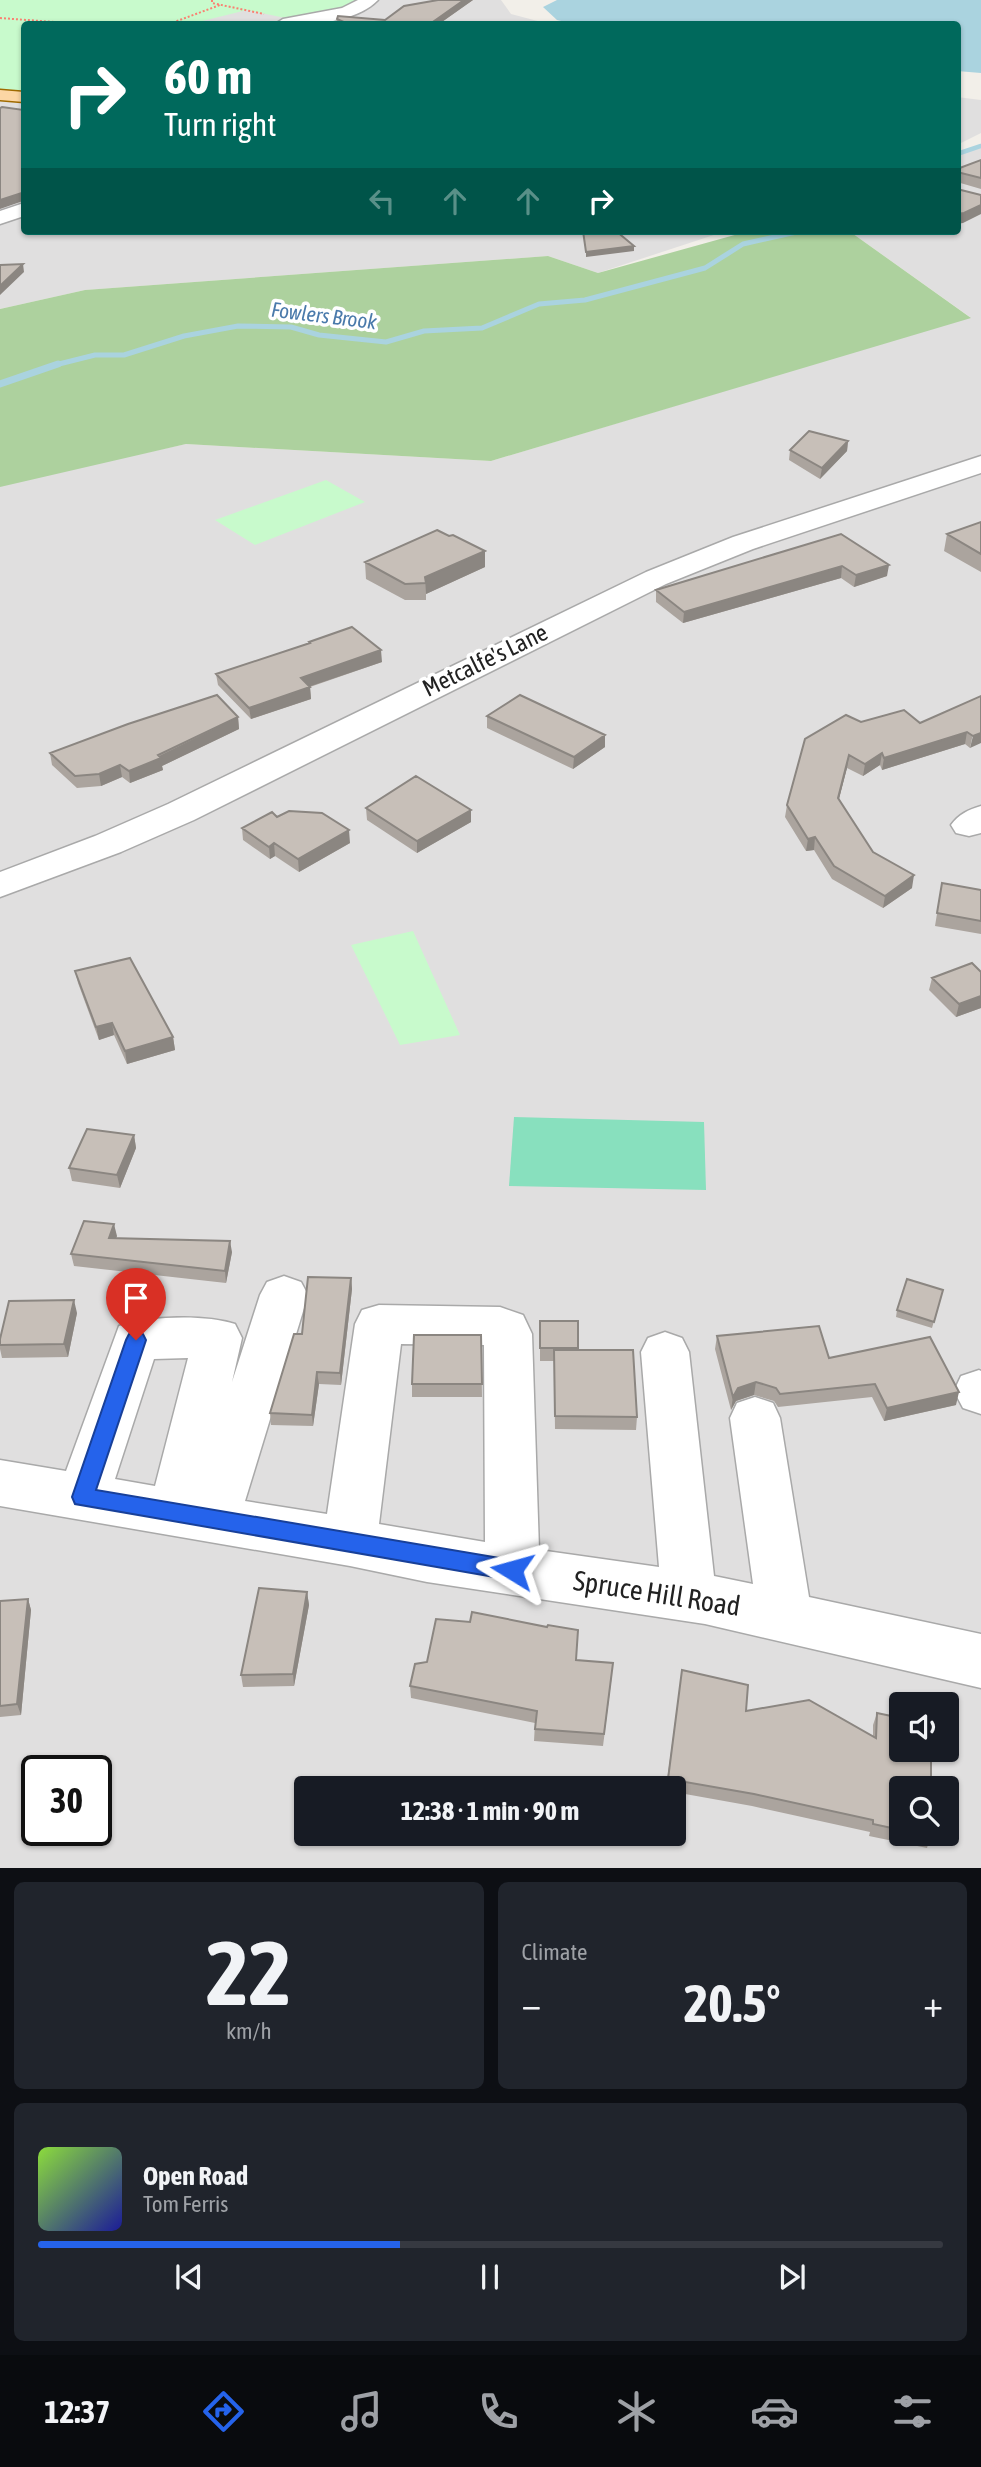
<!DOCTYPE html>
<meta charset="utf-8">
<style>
:root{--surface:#171b24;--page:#20242c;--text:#f1f3f6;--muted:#9ea1a6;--line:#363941;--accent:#2563eb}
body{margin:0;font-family:"Asap Condensed",sans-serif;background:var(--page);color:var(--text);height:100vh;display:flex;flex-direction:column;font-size:26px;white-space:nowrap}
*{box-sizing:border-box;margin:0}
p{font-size:23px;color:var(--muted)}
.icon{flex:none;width:38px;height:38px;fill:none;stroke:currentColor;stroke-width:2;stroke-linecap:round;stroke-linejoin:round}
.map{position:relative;height:1868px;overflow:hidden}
.drawer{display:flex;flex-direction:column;gap:14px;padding:14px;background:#0d0f14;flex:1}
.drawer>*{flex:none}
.banner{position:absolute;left:21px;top:21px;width:940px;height:214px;border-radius:7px;box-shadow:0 2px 5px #0004;background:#00695c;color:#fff;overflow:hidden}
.fabs{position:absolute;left:889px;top:1692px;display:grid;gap:14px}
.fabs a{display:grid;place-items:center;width:70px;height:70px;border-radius:7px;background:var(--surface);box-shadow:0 2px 5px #0004;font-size:35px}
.speed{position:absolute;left:21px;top:1755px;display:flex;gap:14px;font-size:35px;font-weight:700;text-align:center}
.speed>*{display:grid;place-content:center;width:91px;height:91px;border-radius:50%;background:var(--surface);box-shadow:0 2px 5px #0004;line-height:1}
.speed .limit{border:4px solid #111;border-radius:10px;background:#fff;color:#111}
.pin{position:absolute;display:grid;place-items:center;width:60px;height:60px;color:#fff;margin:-72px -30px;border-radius:50% 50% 50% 0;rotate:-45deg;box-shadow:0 0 7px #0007}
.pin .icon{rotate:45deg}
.me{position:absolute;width:77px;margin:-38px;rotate:278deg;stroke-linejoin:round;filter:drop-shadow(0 0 5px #0008)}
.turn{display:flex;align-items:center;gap:24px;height:147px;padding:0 28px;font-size:32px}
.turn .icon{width:91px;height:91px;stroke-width:2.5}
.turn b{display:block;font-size:49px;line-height:60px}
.lanes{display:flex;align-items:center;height:66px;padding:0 28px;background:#0003;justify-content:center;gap:35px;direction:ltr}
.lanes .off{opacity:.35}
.big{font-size:52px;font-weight:700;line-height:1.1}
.drawer .card{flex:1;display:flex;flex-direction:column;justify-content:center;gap:10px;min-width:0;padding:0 24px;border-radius:10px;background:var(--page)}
.drawer .dial{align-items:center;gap:0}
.dial b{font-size:91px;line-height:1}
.song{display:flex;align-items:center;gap:21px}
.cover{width:84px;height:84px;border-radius:10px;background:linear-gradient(135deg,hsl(90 70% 55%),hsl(240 70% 35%))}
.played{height:7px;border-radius:4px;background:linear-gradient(90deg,var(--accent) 40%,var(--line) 40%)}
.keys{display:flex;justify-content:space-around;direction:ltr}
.heat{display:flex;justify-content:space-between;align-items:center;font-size:38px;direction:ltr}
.drawer .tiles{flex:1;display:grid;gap:14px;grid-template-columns:1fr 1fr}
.card:last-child{grid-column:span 2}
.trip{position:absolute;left:294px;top:1776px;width:392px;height:70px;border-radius:7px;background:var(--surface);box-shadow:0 2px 5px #0004;font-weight:700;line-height:70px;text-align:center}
.tab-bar{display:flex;height:112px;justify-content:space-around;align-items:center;background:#090b0e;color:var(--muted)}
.tab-bar .icon{width:49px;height:49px}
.tab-bar .on{color:var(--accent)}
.tab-bar b{font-size:32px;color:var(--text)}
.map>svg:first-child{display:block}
.residential{fill:#e0dfdf;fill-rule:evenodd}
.forest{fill:#add19e}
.park{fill:#c8facc}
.pitch{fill:#88e0be}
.water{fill:#aad3df}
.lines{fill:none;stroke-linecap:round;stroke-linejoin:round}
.stream-far2{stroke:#aad3df;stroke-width:4.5}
.stream-far1{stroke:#aad3df;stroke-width:5}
.stream{stroke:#aad3df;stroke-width:7}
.minor-casing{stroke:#a9a9a9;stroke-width:3}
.major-casing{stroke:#a06b00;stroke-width:3}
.path{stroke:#fa8072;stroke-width:2;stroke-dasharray:2 2;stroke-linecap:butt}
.minor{fill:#fff;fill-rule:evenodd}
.major{fill:#fcd6a4;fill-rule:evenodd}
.wall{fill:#aba49e}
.shaded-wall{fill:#8b8681}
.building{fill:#c7bfb8;stroke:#8b8681;stroke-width:2}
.route{fill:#2563eb;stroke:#184099;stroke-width:2}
.labels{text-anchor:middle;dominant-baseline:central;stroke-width:7;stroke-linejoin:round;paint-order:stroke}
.far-water-label{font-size:21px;font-style:italic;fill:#4a7aab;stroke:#fff}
.street-label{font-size:24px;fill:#222;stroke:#fff}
.near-street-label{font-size:28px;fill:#222;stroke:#fff}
</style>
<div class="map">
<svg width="981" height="1869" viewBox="0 0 981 1869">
<rect width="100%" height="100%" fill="#f2efe9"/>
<!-- residential -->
<path class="residential" d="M0,0H501L511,14L549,24H24V231H726L598,273L548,256L85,290L0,309Z
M957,97L981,100V133L957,145Z
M981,145V1868H0V484L186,444L491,461L970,317L849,231H957V154ZM901,1704H947V1750H901ZM37,1771H96V1830H37ZM306,1788H674V1834H306ZM901,1788H947V1834H901Z"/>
<!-- forest -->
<path class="forest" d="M749,231H849L971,318L491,461L186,444L0,487V309L85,290L548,256L598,273Z"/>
<!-- park -->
<path class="park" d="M0,0H370L300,21L247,10L190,24H24V97L0,95Z
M326,480L365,502L255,545L215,520Z
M413,931L460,1035L400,1045L351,945Z"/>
<!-- pitch -->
<path class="pitch" d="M514,1117L704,1122L706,1190L509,1186Z"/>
<!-- water -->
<path class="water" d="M557,0H981V73L957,71V24H574L557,20L543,7Z"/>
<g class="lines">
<!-- stream-far2 -->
<path class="stream-far2" d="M957,154L981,146"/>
<!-- stream-far1 -->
<path class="stream-far1" d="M51,366L95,355H124L184,336L238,326L291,327L319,335L386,342L424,331L482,328L539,304L585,300L705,268L743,244L801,231"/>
<!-- stream -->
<path class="stream" d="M0,384L58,364"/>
<!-- minor casing -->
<g class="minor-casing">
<path id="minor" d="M358,0H378C356,23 305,27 275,24L283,19L342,8Z
M24,203V216L0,224V211Z
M981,456V473L753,549L666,584L194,820L121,852L0,897V872L95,836L168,804L646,572L733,537Z
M981,806V833L969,836L956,833L951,825C959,814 968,810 981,806Z
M284,1276L301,1282L308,1295L245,1501L327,1514L355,1324L362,1310L379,1305L500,1307L523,1315L532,1334L539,1550L659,1567L641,1352L648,1338L665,1332L682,1338L689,1352L714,1576L753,1584L730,1418L737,1403L755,1397L773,1403L780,1418L809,1597L981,1634V1688L705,1624L427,1582L350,1566L0,1506V1460L66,1471L119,1326C149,1316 205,1314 235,1324L242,1338L232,1382L260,1295L267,1282ZM401,1344L484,1345L485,1542L379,1524ZM188,1358L155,1486L115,1479L154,1359Z
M979,1370L981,1371V1414L963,1408L954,1391L961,1376Z"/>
</g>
<!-- major casing -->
<g class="major-casing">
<path id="major" d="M0,90L24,92V102L0,100Z"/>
</g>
<!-- path -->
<path class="path" d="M212,0V3L264,14
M0,18L81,24
M169,24L220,5"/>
<!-- minor -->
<use href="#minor" class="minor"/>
<!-- major -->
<use href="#major" class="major"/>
</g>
<!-- wall -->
<path class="wall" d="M438,0H473L439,24H337V19L385,20Z
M981,160V189L957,182V169Z
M848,441L847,451L820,479L789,460L790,450Z
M981,522V572L944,551L947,534Z
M841,534L887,576L854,587L841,578L683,623L656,602V590Z
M365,562L485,567L426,594V600H405L366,579Z
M309,642L382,662L310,687L311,699L251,719L218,685L216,674L309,644Z
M981,696L970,748L965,744L882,770L880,765L863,776L847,768L839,799L873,852L912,888L883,908L832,879L814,850L806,851L785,817L787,805L861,722L920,723Z
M487,716L605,747L573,769L487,728Z
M238,717L239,729L162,766L163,770L130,783L122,777L101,786L77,788L52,765L50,753Z
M366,808L471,810V822L417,853L367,820Z
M277,817L350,843L299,872L275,856L270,859L243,840L242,828Z
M942,883L981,890V934L935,926Z
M75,971L173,1037L175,1050L127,1064L114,1035L99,1040L78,983Z
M981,972V1008L956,1017L929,990L932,978Z
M134,1135L136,1148L120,1188L72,1181L69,1168Z
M117,1236L116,1238L232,1252L226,1283L74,1266L71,1254Z
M351,1278L352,1289L341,1385L319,1384L313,1426L271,1425L270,1413L302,1334Z
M943,1290L932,1328L896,1317L897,1310Z
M77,1313L68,1357L2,1358L0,1349V1339Z
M540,1321H578V1350L637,1417L636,1430L555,1429L554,1361H540Z
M481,1335L482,1397H412V1384Z
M717,1336L829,1358L956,1405L884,1421L872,1397L778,1407L774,1401L754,1395L736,1401L731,1410L715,1349Z
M307,1592L309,1605L294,1686L243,1687L241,1675Z
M28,1599L31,1610L21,1715L0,1717V1601Z
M470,1622L576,1660L612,1675L603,1746L534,1741L535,1723L411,1698L410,1686L427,1662Z
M682,1670L746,1711L873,1736V1725L877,1713L901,1788V1834H931L927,1848L869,1836L870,1832L752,1806L674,1792V1788H666Z"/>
<!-- shaded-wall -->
<path class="shaded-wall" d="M464,0H473L439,24H430Z
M22,193L23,201L0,209V200Z
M981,205V214L963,223L957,224V214Z
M634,246V251L586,257V252Z
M23,264L24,272L0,295V286Z
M848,441L847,451L820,479L822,468Z
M485,551V567L426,594L425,577Z
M889,565L887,576L854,587L856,575Z
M842,566L841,578L683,623L684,612Z
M381,650L382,662L302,689L301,678Z
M310,687L311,699L251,719L249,708Z
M238,717L239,729L162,766L163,770L130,783L129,771Z
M967,732L965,744L882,770L884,758Z
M981,733V743L970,748L973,736Z
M605,735V747L573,769L574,757Z
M882,753L880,765L863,776L865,764Z
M849,755L847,768L836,810L838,798Z
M120,765L122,777L101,786L99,774Z
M471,810V822L417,853V841Z
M349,830L350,843L299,872L298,859Z
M815,837L814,850L806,851L808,839Z
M274,843L275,856L270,859L269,847Z
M914,875L912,888L883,908L885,896Z
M981,996V1008L956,1017L959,1004Z
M112,1023L114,1035L99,1040L96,1027Z
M173,1037L175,1050L127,1064L125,1051Z
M134,1135L136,1148L120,1188L117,1175Z
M114,1224L117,1236L112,1250L109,1238Z
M230,1241L232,1252L226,1283L225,1271Z
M351,1278L352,1289L341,1385L340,1373Z
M74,1300L77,1313L68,1357L64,1344Z
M317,1372L319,1384L313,1426L312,1415Z
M756,1382L754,1395L736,1401L731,1410L733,1397L738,1388Z
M959,1392L956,1405L884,1421L887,1408Z
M307,1592L309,1605L294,1686L293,1674Z
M28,1599L31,1610L21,1715L17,1704Z"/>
<!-- building -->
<path class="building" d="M438,0H464L430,24H433H348L337,19L338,16L385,20L404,6Z
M2,107L24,110V195L22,193L0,200V108Z
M981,160V178L957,172V169Z
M957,189L981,195V205L964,213L957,214Z
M583,231H616L634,246L586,252Z
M23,264L0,286V265Z
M809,431L848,441L822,468L790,450Z
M981,522V554L947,534Z
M437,530L449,536L453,535L485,551L425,577L426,583L405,584L365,562Z
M841,534L889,565L856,575L842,566L684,612L656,590Z
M352,627L381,650L301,678L310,687L249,708L216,674L310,643L309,642Z
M217,695L238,717L158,755L161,758L129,771L120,765L99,774L75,776L50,753L128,724Z
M520,695L605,735L574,757L487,716Z
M981,696V733L973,736L967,732L884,758L882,753L865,764L849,755L838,798L873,852L914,875L885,896L834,866L815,837L808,839L787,805L805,739L846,715L861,722L904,710L920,723Z
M416,776L471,810L417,841L366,808Z
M289,811L322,813L349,830L298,859L274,843L269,847L242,828L272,812L277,817Z
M942,883L981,890V921L937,913Z
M130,958L173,1037L125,1051L112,1023L96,1027L75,971Z
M972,963L981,972V996L959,1004L932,978Z
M87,1129L134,1135L117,1175L69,1168Z
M84,1221L114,1224L109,1238L230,1241L225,1271L71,1254Z
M308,1277L351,1278L340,1373L317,1372L312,1415L270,1413L294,1334H302Z
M907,1279L943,1290L934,1322L897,1310Z
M74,1300L64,1344L0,1345V1339L9,1301Z
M540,1321H578V1348H540Z
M819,1326L829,1358L930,1337L959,1392L887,1408L875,1384L780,1394L776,1388L756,1382L738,1388L733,1397L717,1336Z
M414,1335H481L482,1384H412Z
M554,1350H633L637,1417L555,1416Z
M259,1588L307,1592L293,1674L241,1675Z
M28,1599L17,1704L0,1706V1601Z
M472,1612L547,1627L548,1625L578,1630L576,1660L613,1663L604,1734L535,1729L537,1711L410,1686L415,1664L427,1662L436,1619L470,1622Z
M682,1670L748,1685L746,1711L809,1700L876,1738L877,1713L901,1718V1750H931V1788H901V1830L873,1824V1820L754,1794L668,1779Z"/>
<!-- route -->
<path class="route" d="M136,1332L143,1334L146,1340L96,1490L512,1560L520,1563L523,1570L520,1577L512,1580L75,1504L72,1497L126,1340L129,1334Z"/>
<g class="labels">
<!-- far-water labels -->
<g class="far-water-label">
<text transform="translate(324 315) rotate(7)">Fowlers Brook</text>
</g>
<!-- street labels -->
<g class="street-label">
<text transform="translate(485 660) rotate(-26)">Metcalfe's Lane</text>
</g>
<!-- near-street labels -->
<g class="near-street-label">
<text transform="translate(657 1593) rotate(9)">Spruce Hill Road</text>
</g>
</g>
</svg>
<div class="fabs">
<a><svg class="icon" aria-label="sound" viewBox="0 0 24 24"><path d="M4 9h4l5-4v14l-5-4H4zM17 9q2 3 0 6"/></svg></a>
<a><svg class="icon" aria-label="search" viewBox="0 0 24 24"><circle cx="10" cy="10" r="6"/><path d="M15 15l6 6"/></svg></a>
</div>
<div class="speed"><div class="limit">30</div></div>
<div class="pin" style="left:136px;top:1340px;background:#d93025"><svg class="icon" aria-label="arrive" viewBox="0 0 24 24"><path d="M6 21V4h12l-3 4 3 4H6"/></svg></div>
<svg class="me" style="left:512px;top:1570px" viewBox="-20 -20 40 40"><path d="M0-17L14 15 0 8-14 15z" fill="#2563eb" stroke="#fff" stroke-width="4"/></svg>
<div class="trip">12:38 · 1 min · 90 m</div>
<div class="banner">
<div class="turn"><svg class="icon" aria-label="right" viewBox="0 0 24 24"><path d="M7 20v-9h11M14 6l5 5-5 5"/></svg><div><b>60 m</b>Turn right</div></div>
<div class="lanes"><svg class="icon off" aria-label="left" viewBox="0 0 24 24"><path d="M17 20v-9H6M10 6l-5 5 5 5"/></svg><svg class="icon off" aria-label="ahead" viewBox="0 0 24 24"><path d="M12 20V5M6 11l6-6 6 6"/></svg><svg class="icon off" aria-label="ahead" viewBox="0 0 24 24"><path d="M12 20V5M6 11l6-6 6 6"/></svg><svg class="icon" aria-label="right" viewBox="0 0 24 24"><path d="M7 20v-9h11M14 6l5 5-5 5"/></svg></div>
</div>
</div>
<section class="drawer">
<div class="tiles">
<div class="card dial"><b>22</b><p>km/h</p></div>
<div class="card"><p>Climate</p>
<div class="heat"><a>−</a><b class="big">20.5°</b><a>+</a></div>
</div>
<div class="card">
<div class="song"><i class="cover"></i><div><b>Open Road</b><p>Tom Ferris</p></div></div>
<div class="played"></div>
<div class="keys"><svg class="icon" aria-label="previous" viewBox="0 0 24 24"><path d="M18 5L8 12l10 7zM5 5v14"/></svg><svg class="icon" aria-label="pause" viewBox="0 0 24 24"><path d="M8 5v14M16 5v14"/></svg><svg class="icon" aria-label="next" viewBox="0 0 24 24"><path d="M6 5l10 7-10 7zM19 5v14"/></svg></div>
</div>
</div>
</section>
<nav class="tab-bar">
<b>12:37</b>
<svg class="icon on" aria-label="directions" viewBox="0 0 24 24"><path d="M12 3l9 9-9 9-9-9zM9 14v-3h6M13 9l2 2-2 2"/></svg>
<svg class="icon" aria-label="music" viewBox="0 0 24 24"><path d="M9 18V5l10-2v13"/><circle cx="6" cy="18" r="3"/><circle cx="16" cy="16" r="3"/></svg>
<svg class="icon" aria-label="phone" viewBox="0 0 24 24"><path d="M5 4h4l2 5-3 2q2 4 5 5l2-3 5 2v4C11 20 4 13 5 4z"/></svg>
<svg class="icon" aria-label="climate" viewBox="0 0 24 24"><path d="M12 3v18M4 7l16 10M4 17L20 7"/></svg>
<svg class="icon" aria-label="car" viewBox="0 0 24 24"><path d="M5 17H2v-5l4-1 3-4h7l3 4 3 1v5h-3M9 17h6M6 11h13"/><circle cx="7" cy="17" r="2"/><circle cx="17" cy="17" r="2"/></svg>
<svg class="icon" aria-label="filters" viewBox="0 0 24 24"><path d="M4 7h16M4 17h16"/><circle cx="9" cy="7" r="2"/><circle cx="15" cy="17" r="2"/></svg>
</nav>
